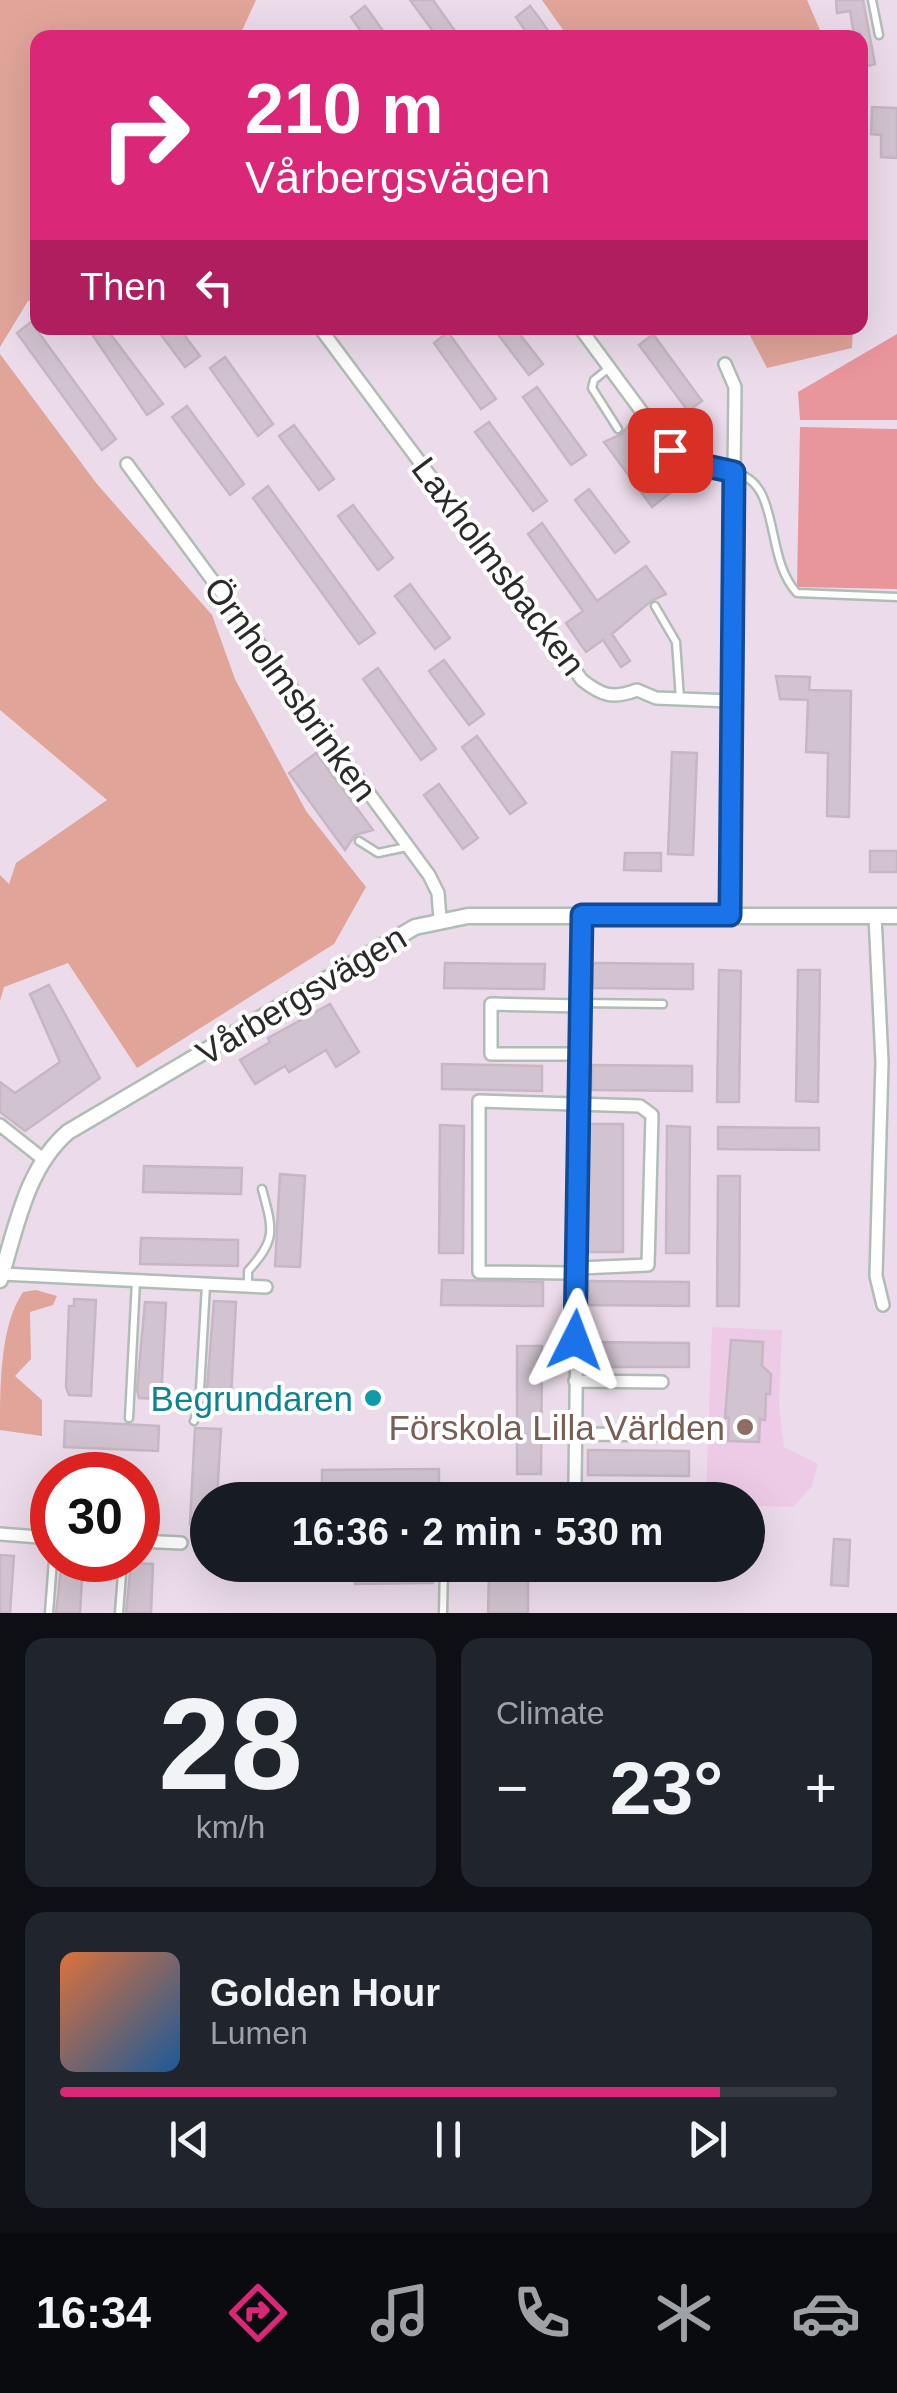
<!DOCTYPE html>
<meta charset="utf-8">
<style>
:root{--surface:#171b24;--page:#20242c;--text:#f1f3f6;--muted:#9ea1a6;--line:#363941;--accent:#db2777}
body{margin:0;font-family:Helvetica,sans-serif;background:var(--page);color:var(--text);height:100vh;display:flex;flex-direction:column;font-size:38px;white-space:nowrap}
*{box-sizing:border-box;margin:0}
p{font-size:32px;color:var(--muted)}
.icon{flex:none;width:55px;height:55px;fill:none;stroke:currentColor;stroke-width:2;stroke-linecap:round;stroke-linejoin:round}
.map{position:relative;height:1613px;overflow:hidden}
.details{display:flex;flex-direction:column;gap:25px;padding:25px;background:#0d0f14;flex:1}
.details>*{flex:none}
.hud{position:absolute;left:30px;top:30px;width:838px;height:305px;border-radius:20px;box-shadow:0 10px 40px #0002;background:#db2777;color:#fff;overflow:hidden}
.speed{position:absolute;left:30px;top:1452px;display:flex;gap:20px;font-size:50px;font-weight:700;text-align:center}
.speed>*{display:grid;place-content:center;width:130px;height:130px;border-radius:50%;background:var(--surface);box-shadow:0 10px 40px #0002;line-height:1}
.speed .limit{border:15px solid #d22;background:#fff;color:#111}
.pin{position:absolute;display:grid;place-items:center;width:85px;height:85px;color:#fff;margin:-42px;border-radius:20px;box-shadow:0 5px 15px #0006}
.me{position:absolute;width:110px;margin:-55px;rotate:3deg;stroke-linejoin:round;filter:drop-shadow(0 0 8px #0008)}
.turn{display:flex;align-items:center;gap:35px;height:210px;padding:0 50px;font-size:45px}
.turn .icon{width:130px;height:130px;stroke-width:2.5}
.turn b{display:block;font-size:70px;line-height:85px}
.then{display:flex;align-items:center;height:95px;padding:0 50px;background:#0003;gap:20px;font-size:38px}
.big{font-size:75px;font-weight:700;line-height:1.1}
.details .widget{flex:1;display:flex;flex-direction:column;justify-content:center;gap:15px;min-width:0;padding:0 35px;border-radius:20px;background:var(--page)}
.details .dial{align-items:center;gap:0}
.dial b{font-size:130px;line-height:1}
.song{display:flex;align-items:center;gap:30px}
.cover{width:120px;height:120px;border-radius:15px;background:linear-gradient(135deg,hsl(20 70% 55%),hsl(210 70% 35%))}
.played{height:10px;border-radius:5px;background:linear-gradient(90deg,var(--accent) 85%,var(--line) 85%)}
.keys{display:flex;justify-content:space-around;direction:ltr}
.heat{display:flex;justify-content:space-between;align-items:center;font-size:55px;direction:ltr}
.details .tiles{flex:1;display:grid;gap:25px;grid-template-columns:1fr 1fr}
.widget:last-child{grid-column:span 2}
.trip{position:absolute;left:190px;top:1482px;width:575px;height:100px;border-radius:50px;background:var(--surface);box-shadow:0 10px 40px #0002;font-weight:700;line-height:100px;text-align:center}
.tab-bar{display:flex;height:160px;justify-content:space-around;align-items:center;background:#090b0e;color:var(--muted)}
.tab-bar .icon{width:70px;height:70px}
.tab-bar .current{color:var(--accent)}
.tab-bar b{font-size:45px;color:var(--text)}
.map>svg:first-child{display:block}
.education{fill:#edcbe7}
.green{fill:#e1a499}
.pitch{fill:#e8959c}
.building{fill:#d1c4d0;stroke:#c7b6c4;stroke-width:2.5}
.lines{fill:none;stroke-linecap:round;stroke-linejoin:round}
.service-casing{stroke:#b0bdb4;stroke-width:11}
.minor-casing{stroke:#b0bdb4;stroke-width:16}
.tertiary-casing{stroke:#b0bdb4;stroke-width:19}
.service{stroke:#fff;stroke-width:6}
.minor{stroke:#fff;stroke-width:11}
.tertiary{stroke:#fff;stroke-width:14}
.route-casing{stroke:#114b97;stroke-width:25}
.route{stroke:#1a73e8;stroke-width:18}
.culture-dot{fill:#0f9aa8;stroke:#fff;stroke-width:4}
.education-dot{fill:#8d6e63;stroke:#fff;stroke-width:4}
.labels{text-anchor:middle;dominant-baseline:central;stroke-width:8;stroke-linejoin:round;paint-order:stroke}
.street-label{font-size:35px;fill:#2a2a2a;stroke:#fff}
.culture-label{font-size:35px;fill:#0d838f;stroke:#fff;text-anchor:end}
.education-label{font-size:35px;fill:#785e54;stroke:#fff;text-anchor:end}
</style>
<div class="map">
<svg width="897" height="1613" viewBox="0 0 897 1613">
<rect width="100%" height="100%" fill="#ecdceb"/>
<!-- education -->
<path class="education" d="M712,1327L782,1330L779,1406L784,1447L818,1464L812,1486L793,1507L748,1506V1500L706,1497Z"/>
<!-- green -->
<path class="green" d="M0,0H256L239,37L38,38L37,300L28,301L0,347Z
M542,0H807L823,37H568Z
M746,328H853L852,348L767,368Z
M0,354L97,484L212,615L235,679L306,811L366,887L334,944L137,1068L68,963L4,987L0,1001V875L9,884L16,863L107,800L0,710Z
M36,1290L57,1296L53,1305L30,1312L31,1359L15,1376L42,1400V1436L0,1430C0,1385 0,1326 23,1292Z"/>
<!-- pitch -->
<path class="pitch" d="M897,334V420H800L798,392Z
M800,427L897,429V589L797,587Z"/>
<!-- building -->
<path class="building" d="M410,0H433L460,38H438Z
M836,0H863L875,64L860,68V33L854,34L850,11L837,13Z
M365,6L369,11L388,38H366L360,30L351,17Z
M530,6L540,19L553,38H530L516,17Z
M872,107L897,108V158L881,157V135L871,134Z
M31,322L116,439L102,450L17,333Z
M106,328L163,404L147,415L93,336Z
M156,328H179L200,356L185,367Z
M493,328H515L543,364L529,375Z
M448,332L496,399L481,409L434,343Z
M653,334L702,401L688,411L639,345Z
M225,357L273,424L258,436L210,368Z
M537,387L586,455L571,465L523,397Z
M187,406L244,484L230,495L172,417Z
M489,422L547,501L533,511L475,432Z
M631,422L679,486L652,507L604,442L622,434Z
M294,425L334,479L319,490L279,436Z
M268,486L375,633L359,644L253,498Z
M589,489L629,542L615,553L575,500Z
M353,505L393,558L378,570L338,516Z
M542,523L597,601L646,566L666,594L651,601L612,634L630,661L621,667L603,640L586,652L566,623L583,611L528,534Z
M410,584L450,638L435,649L395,596Z
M444,660L484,714L469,725L429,671Z
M378,668L436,749L421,760L363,679Z
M776,676L810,677L809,690L851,691L849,817L827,816L828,753L806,752L808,700L780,699Z
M477,736L526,803L510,814L462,747Z
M672,752L697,753L693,855L668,854Z
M316,753L373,830L355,835L345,850L289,773Z
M439,784L478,838L463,849L424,795Z
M870,851H897V872H870Z
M625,853H661V871L624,870Z
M445,963L545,964L544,989L444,988Z
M592,963L693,964V989L592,988Z
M719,970L741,971L739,1102H717Z
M798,970H820L818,1102L796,1101Z
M49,985L100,1078L25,1131L0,1112V1082L15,1093L60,1062L30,994Z
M330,1004L359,1052L336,1067L326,1050L289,1072L285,1066L255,1084L240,1060L270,1042L268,1038Z
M442,1064L542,1066V1091L442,1089Z
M592,1065L692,1066V1091L592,1090Z
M589,1124H623V1252H588Z
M440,1125L464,1126L463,1253H439Z
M667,1126L690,1127L689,1253H666Z
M718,1127L819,1128V1150L718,1149Z
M144,1166L242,1168L241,1194L143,1192Z
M280,1174L305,1176L300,1267L275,1266Z
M718,1176H740L739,1306H717Z
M141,1238L238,1240V1266L140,1264Z
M442,1280L543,1282V1306L441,1305Z
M589,1281L689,1282V1306L588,1305Z
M74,1299L96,1300L91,1396L69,1395L66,1387L69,1306H74Z
M214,1301L236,1302L231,1398L209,1397L207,1389Z
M145,1302L166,1303L161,1399L139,1398L137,1390Z
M731,1340L763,1342L762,1366L771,1374L770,1394H766L765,1420L760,1419L759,1442L728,1441L729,1418H725Z
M588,1342L689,1343V1367H588Z
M517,1346H542L541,1474H517Z
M65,1421L159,1426L158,1451L64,1447Z
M195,1428L221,1429L217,1500H208V1525L190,1524Z
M588,1450L689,1451V1476L588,1475Z
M439,1469V1489H431V1500H335V1490H322V1470Z
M834,1539L850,1540L848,1586L831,1585Z
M0,1555L14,1556L10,1613H0Z
M62,1560H83L80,1613H56Z
M131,1563L153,1564L151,1613H126Z
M354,1565H433V1583L355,1584Z
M489,1573L528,1574V1613H488Z"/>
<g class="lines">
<!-- service casing -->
<g class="service-casing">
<path id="service" d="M872,0L879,35
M609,368L594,380L592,388L618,429
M735,473C782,483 763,556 797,593L897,597
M655,606L676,642L680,699
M359,841L378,853L407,847
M581,1003L663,1004
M248,1287V1271C277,1239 273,1230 262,1189
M129,1418L136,1281
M194,1421L199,1407L206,1285
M49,1613L53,1560
M119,1613L123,1560
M443,1613L444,1565"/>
</g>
<!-- minor casing -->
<g class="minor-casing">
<path id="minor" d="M320,328L582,680C602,696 613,699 637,690L656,698L731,701
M580,328L670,450L684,461L734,472
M725,364L735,387L729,915
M127,464L429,875L438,893L440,919
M875,916L882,1062L876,1276L883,1305
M581,1006L491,1004V1054H581
M479,1101L640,1106L652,1115L648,1265L580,1268L571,1273L479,1272Z
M0,1125L43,1159
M2,1274L266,1287
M575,1381L662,1382
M575,1434L682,1435
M575,1483L582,915
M0,1534L52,1538
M138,1541L181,1543"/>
</g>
<!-- tertiary casing -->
<g class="tertiary-casing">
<path id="tertiary" d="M0,1280C16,1229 26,1168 68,1132L415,927L468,916H897"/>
</g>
<!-- service -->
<use href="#service" class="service"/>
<!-- minor -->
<use href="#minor" class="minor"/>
<!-- tertiary -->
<use href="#tertiary" class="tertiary"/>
</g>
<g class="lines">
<!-- route casing -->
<g class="route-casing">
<path id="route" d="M575,1340L582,915H730L734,472L684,461L670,450"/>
</g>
<!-- route -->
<use href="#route" class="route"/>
</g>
<!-- markers -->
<circle class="culture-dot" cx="373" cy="1398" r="10"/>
<circle class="education-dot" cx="745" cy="1427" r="10"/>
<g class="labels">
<!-- street labels -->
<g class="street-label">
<text transform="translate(499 566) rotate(53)">Laxholmsbacken</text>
<text transform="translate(291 689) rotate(54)">Örnholmsbrinken</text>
<text transform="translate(301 995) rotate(-31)">Vårbergsvägen</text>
</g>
<!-- culture labels -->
<g class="culture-label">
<text x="353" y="1398">Begrundaren</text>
</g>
<!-- education labels -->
<g class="education-label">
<text x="725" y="1427">Förskola Lilla Världen</text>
</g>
</g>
</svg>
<div class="speed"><div class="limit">30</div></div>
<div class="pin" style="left:670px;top:450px;background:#d93025"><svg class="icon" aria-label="arrive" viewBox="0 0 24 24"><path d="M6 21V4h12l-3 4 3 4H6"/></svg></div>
<svg class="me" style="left:575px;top:1340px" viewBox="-20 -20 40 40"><path d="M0-17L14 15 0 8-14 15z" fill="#1a73e8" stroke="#fff" stroke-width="4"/></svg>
<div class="trip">16:36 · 2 min · 530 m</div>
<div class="hud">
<div class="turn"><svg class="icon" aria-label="right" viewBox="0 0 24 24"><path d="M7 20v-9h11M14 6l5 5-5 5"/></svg><div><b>210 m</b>Vårbergsvägen</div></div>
<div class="then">Then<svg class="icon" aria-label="left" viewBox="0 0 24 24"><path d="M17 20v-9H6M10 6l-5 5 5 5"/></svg></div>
</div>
</div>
<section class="details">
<div class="tiles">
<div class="widget dial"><b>28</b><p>km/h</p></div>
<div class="widget"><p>Climate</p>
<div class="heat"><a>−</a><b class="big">23°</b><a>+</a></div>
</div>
<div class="widget">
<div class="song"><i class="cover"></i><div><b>Golden Hour</b><p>Lumen</p></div></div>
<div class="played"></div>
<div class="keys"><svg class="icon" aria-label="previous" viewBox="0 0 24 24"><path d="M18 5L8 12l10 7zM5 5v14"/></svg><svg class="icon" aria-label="pause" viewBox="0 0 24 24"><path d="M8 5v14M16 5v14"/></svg><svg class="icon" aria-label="next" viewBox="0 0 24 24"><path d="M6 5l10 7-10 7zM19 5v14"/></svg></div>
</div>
</div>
</section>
<nav class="tab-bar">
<b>16:34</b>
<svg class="icon current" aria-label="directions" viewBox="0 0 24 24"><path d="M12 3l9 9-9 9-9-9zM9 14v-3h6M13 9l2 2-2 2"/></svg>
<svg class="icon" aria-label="music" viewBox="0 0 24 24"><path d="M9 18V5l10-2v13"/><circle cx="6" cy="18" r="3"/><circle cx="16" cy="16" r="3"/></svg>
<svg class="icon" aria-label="phone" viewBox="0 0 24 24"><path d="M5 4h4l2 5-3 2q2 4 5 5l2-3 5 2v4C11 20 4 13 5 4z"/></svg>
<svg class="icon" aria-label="climate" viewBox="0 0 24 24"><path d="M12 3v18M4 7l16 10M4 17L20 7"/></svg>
<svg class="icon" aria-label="car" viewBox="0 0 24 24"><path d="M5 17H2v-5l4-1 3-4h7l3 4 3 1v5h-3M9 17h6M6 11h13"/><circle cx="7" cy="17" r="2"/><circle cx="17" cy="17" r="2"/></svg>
</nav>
